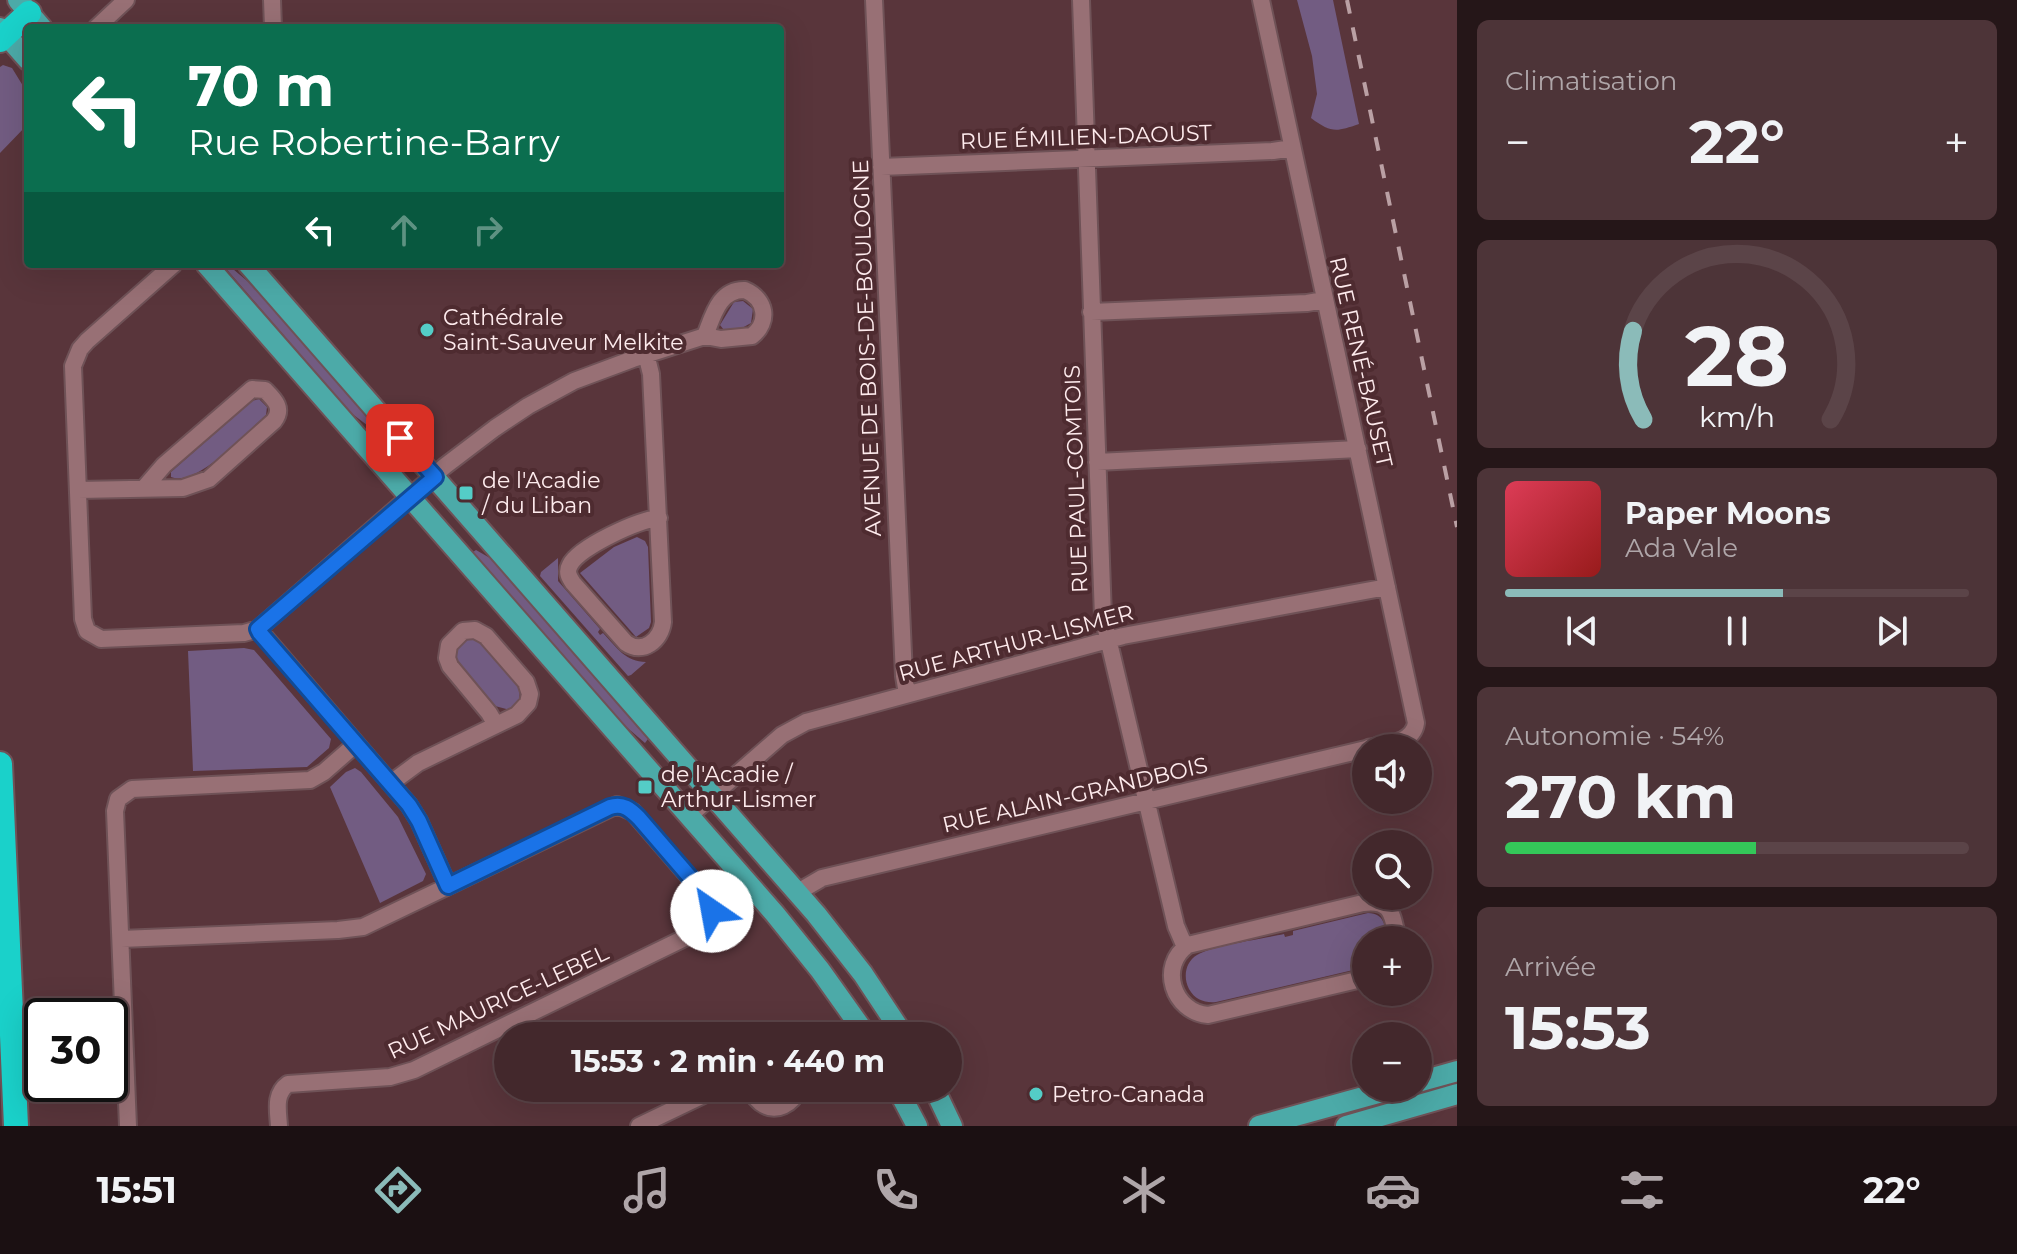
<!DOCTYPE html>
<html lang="fr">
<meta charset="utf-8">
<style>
:root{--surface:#43282c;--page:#4d3438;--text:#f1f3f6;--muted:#afa6a9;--line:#5b4448;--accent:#8bbbb9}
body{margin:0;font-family:Montserrat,sans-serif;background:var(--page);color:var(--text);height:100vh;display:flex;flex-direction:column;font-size:30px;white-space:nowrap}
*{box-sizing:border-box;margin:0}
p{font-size:26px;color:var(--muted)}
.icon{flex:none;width:44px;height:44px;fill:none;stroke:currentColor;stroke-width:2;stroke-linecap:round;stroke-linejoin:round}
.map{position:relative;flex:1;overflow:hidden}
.details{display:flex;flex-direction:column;gap:20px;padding:20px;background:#251618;width:560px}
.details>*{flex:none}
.banner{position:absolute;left:24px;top:24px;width:760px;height:244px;border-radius:8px;box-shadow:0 8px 32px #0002,0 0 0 2px var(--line);background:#0b6e4f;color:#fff;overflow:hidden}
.buttons{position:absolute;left:1352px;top:734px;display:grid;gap:16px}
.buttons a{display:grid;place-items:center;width:80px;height:80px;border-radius:50%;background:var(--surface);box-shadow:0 8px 32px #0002,0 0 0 2px var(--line);font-size:40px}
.speed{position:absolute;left:24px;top:998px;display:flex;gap:16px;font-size:40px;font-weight:700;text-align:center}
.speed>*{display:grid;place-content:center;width:104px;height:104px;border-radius:50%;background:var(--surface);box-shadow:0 8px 32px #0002,0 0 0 2px var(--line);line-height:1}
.speed .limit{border:4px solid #111;border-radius:12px;background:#fff;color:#111}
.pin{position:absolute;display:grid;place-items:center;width:68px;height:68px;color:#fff;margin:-34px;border-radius:16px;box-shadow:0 4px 12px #0006}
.me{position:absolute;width:88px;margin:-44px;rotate:327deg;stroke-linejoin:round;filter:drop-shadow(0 0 6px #0008)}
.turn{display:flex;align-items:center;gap:28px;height:168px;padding:0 32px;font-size:36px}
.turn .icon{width:104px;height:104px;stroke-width:2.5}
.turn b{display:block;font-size:56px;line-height:68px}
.lanes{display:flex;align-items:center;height:76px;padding:0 32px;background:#0003;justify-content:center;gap:40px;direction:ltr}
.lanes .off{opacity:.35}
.big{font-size:60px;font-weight:700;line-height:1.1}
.details .widget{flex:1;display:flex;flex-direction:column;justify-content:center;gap:12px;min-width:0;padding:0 28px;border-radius:12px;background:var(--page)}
.details .dial{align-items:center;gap:0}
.dial svg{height:208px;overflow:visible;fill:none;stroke:var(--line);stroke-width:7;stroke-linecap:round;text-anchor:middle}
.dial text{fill:var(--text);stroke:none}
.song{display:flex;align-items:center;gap:24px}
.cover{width:96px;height:96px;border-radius:12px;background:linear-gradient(135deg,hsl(350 70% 55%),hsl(0 70% 35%))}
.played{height:8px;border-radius:4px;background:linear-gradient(90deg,var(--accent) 60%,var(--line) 60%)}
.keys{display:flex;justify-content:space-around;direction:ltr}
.heat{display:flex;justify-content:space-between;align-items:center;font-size:44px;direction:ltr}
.charge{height:12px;border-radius:6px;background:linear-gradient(90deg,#34c759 54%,var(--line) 0)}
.trip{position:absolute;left:494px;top:1022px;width:468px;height:80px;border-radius:40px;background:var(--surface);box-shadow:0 8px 32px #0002,0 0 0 2px var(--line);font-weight:700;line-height:80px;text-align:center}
.tabs{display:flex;height:128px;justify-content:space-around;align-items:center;background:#1b1012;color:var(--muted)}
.tabs .icon{width:56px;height:56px}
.tabs .on{color:var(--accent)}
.tabs b{font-size:36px;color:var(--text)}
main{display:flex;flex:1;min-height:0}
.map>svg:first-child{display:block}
.green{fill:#725c82}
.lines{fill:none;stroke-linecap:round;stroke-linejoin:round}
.minor-casing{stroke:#6f5257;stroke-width:20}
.major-casing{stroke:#6f5257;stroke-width:24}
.highway-casing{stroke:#6f5257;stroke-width:28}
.minor{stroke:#987075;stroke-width:16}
.major{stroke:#4caaa8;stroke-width:20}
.highway{stroke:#1ad1ca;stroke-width:24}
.rail{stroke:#baa0a4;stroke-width:4;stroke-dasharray:14 14;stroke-linecap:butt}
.route-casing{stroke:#114b97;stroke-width:20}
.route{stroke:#1a73e8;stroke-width:14}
.poi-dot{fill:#54cdc7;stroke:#4e2b30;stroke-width:3}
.labels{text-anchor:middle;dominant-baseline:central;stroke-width:8;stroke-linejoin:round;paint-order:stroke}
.street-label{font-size:22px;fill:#feebed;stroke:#4e2b30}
.poi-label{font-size:22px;fill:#feebed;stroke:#4e2b30;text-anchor:start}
</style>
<main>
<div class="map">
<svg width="1457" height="1126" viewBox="0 0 1457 1126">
<rect width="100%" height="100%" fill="#59353b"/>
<!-- green -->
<path class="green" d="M1297,0H1333L1359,124C1336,132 1331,133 1311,118L1317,94L1312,56Z
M3,65L12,68L28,94V124L0,153V67Z
M222,264H227L252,285L370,421L367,425L351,413Z
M743,301L753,309L751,323L742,328L724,330L720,325L734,302Z
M259,399L267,407L266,415C246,432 198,487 171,477V472L252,401Z
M637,537L645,541L648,547L651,622L649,628L636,637L580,573L614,547Z
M476,550L490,558L648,739L645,743L624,725L473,552Z
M558,558V581L600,629L598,632L600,635L603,633C617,648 626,662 646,662L631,675L628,676L540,576L541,572Z
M472,639L481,642L520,688L519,703L510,710L495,706L458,665L455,650L464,641Z
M244,648L254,650L331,739L329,748L307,767L193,771L188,651Z
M355,768L361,772L398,817L426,874L423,881L380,903L330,787L346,772Z
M1368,913C1385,913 1385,927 1388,940H1366V967L1216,1002C1205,1003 1195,1000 1189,989C1183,978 1185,962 1197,955C1214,945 1262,939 1284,934L1285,937L1293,935V931Z"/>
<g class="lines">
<!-- minor casing -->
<g class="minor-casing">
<path id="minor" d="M272,0L273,28
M874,0L904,676L907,694
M1081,0L1103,617L1176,926L1185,947
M1261,0L1416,723C1413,744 1386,744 1368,748
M96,28L126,0
M881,167L1273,151L1292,148
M174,264L87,341L80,349L73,366L83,619L87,631L101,639L244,633L258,629L445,466L495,428L528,406L574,381L633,359L705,336L721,339L752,336C770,322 766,299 745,290C719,289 713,316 705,336
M1091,312L1307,303L1324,300
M646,354L651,374L663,622C661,640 643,655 626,643L573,583C569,577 566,572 570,565C579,547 638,520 659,518
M1097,462L1358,449
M78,490L183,488L209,479L274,421C284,408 274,399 265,390L252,389L164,465L145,487
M258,629L409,805L419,821L448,886
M391,783L418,763L517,715L528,703L530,694L526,682L486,636L475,630L463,631L449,645L447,658L450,666L489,713L496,725
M689,816L782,735L806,722L1123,636L1387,587
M798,892L822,878L1366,749
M121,939L338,930L363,927L617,805L633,812L709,900C715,912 712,922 701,930L414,1070L390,1077L288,1084C274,1094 278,1110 279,1126
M1366,978L1208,1015C1173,1012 1158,966 1188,945L1363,903C1393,899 1392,916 1398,940
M746,1088C751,1092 755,1098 761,1103C776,1114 793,1104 799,1088
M128,1126L115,811L118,799L132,789L310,780L324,772L356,744
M639,1126L718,1088"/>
</g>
<!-- major casing -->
<g class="major-casing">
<path id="major" d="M18,0L42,28
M0,28L28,60
M206,264L775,914L820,970L867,1036
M248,264L816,914L863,974L904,1036
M1418,1082L1457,1071
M897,1088L917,1126
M934,1088L952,1126
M1259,1126L1396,1088
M1346,1126L1457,1094"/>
</g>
<!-- highway casing -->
<g class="highway-casing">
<path id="highway" d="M0,40L29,13
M0,764L16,1126"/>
</g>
<!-- minor -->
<use href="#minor" class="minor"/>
<!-- major -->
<use href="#major" class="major"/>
<!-- highway -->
<use href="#highway" class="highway"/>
<!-- rail -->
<path class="rail" d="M1347,0L1457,527"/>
</g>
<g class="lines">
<!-- route casing -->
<g class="route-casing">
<path id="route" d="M400,438L435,477L258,629L260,633L409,805L419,821L448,886L610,807C623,803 630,809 639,818L707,897L712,911"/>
</g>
<!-- route -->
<use href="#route" class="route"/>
</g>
<!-- markers -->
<g class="poi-dot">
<circle cx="427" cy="330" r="8"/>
<rect x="458" y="485" width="16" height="16" rx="4"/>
<rect x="637" y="779" width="16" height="16" rx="4"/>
<circle cx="1036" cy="1094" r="8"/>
</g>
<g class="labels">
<!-- street labels -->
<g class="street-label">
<text transform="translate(1086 137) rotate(-2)">RUE ÉMILIEN-DAOUST</text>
<text transform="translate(867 348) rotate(-92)">AVENUE DE BOIS-DE-BOULOGNE</text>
<text transform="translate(1361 362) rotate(77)">RUE RENÉ-BAUSET</text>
<text transform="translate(1076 479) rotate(-92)">RUE PAUL-COMTOIS</text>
<text transform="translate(1016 643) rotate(-15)">RUE ARTHUR-LISMER</text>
<text transform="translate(1075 795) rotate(-13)">RUE ALAIN-GRANDBOIS</text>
<text transform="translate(498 1002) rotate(-25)">RUE MAURICE-LEBEL</text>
</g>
<!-- poi labels -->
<g class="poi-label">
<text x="443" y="317">Cathédrale<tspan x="443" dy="25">Saint-Sauveur Melkite</tspan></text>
<text x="482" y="480">de l'Acadie<tspan x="482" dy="25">/ du Liban</tspan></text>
<text x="661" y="774">de l'Acadie /<tspan x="661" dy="25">Arthur-Lismer</tspan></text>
<text x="1052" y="1094">Petro-Canada</text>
</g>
</g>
</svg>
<div class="buttons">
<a><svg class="icon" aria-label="sound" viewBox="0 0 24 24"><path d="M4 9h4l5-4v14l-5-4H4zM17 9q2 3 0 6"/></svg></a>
<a><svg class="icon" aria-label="search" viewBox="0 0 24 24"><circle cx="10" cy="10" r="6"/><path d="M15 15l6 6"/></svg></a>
<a>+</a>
<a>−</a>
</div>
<div class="speed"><div class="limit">30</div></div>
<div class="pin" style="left:400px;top:438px;background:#d93025"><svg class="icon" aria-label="arrive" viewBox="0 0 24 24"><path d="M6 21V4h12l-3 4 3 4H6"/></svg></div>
<svg class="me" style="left:712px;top:911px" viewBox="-20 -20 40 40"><circle r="19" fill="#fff"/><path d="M0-13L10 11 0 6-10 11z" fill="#1a73e8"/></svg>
<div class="trip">15:53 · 2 min · 440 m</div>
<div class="banner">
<div class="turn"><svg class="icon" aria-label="left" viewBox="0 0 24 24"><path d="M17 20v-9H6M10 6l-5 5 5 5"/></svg><div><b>70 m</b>Rue Robertine-Barry</div></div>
<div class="lanes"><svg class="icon" aria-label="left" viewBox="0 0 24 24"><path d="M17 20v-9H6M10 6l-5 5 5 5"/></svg><svg class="icon off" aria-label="ahead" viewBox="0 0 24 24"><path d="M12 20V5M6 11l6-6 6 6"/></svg><svg class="icon off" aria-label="right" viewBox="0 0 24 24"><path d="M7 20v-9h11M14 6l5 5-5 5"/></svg></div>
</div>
</div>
<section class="details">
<div class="widget"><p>Climatisation</p>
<div class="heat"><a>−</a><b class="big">22°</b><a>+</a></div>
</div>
<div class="widget dial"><svg viewBox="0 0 100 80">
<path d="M14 69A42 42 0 1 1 86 69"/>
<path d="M14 69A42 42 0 0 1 10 35" stroke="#8bbbb9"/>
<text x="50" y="56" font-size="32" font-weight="700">28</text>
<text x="50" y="72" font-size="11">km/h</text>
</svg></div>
<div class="widget">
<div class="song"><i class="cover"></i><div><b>Paper Moons</b><p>Ada Vale</p></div></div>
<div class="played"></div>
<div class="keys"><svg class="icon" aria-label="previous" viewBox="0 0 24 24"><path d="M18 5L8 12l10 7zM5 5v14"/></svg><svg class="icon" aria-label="pause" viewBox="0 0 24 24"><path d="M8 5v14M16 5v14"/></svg><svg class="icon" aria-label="next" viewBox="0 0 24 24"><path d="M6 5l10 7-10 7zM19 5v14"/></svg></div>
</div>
<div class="widget"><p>Autonomie · 54%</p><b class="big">270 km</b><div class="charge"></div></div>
<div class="widget"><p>Arrivée</p><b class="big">15:53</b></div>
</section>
</main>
<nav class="tabs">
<b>15:51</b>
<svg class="icon on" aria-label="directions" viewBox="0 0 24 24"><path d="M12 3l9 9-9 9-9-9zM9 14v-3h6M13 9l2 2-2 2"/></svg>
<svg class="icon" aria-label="music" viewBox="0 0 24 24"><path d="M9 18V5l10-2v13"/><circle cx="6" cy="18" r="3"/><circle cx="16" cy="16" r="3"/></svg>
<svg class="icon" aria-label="phone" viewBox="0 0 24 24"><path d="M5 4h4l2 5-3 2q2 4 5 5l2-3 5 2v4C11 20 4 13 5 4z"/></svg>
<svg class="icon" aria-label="climate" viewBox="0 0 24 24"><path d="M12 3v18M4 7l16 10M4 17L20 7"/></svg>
<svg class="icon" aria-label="car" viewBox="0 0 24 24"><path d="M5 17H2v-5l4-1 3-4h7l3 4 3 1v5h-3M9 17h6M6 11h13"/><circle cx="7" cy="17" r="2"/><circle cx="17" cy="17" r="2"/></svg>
<svg class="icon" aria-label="filters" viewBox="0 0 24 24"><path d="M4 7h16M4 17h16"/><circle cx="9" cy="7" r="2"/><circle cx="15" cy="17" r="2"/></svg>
<b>22°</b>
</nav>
